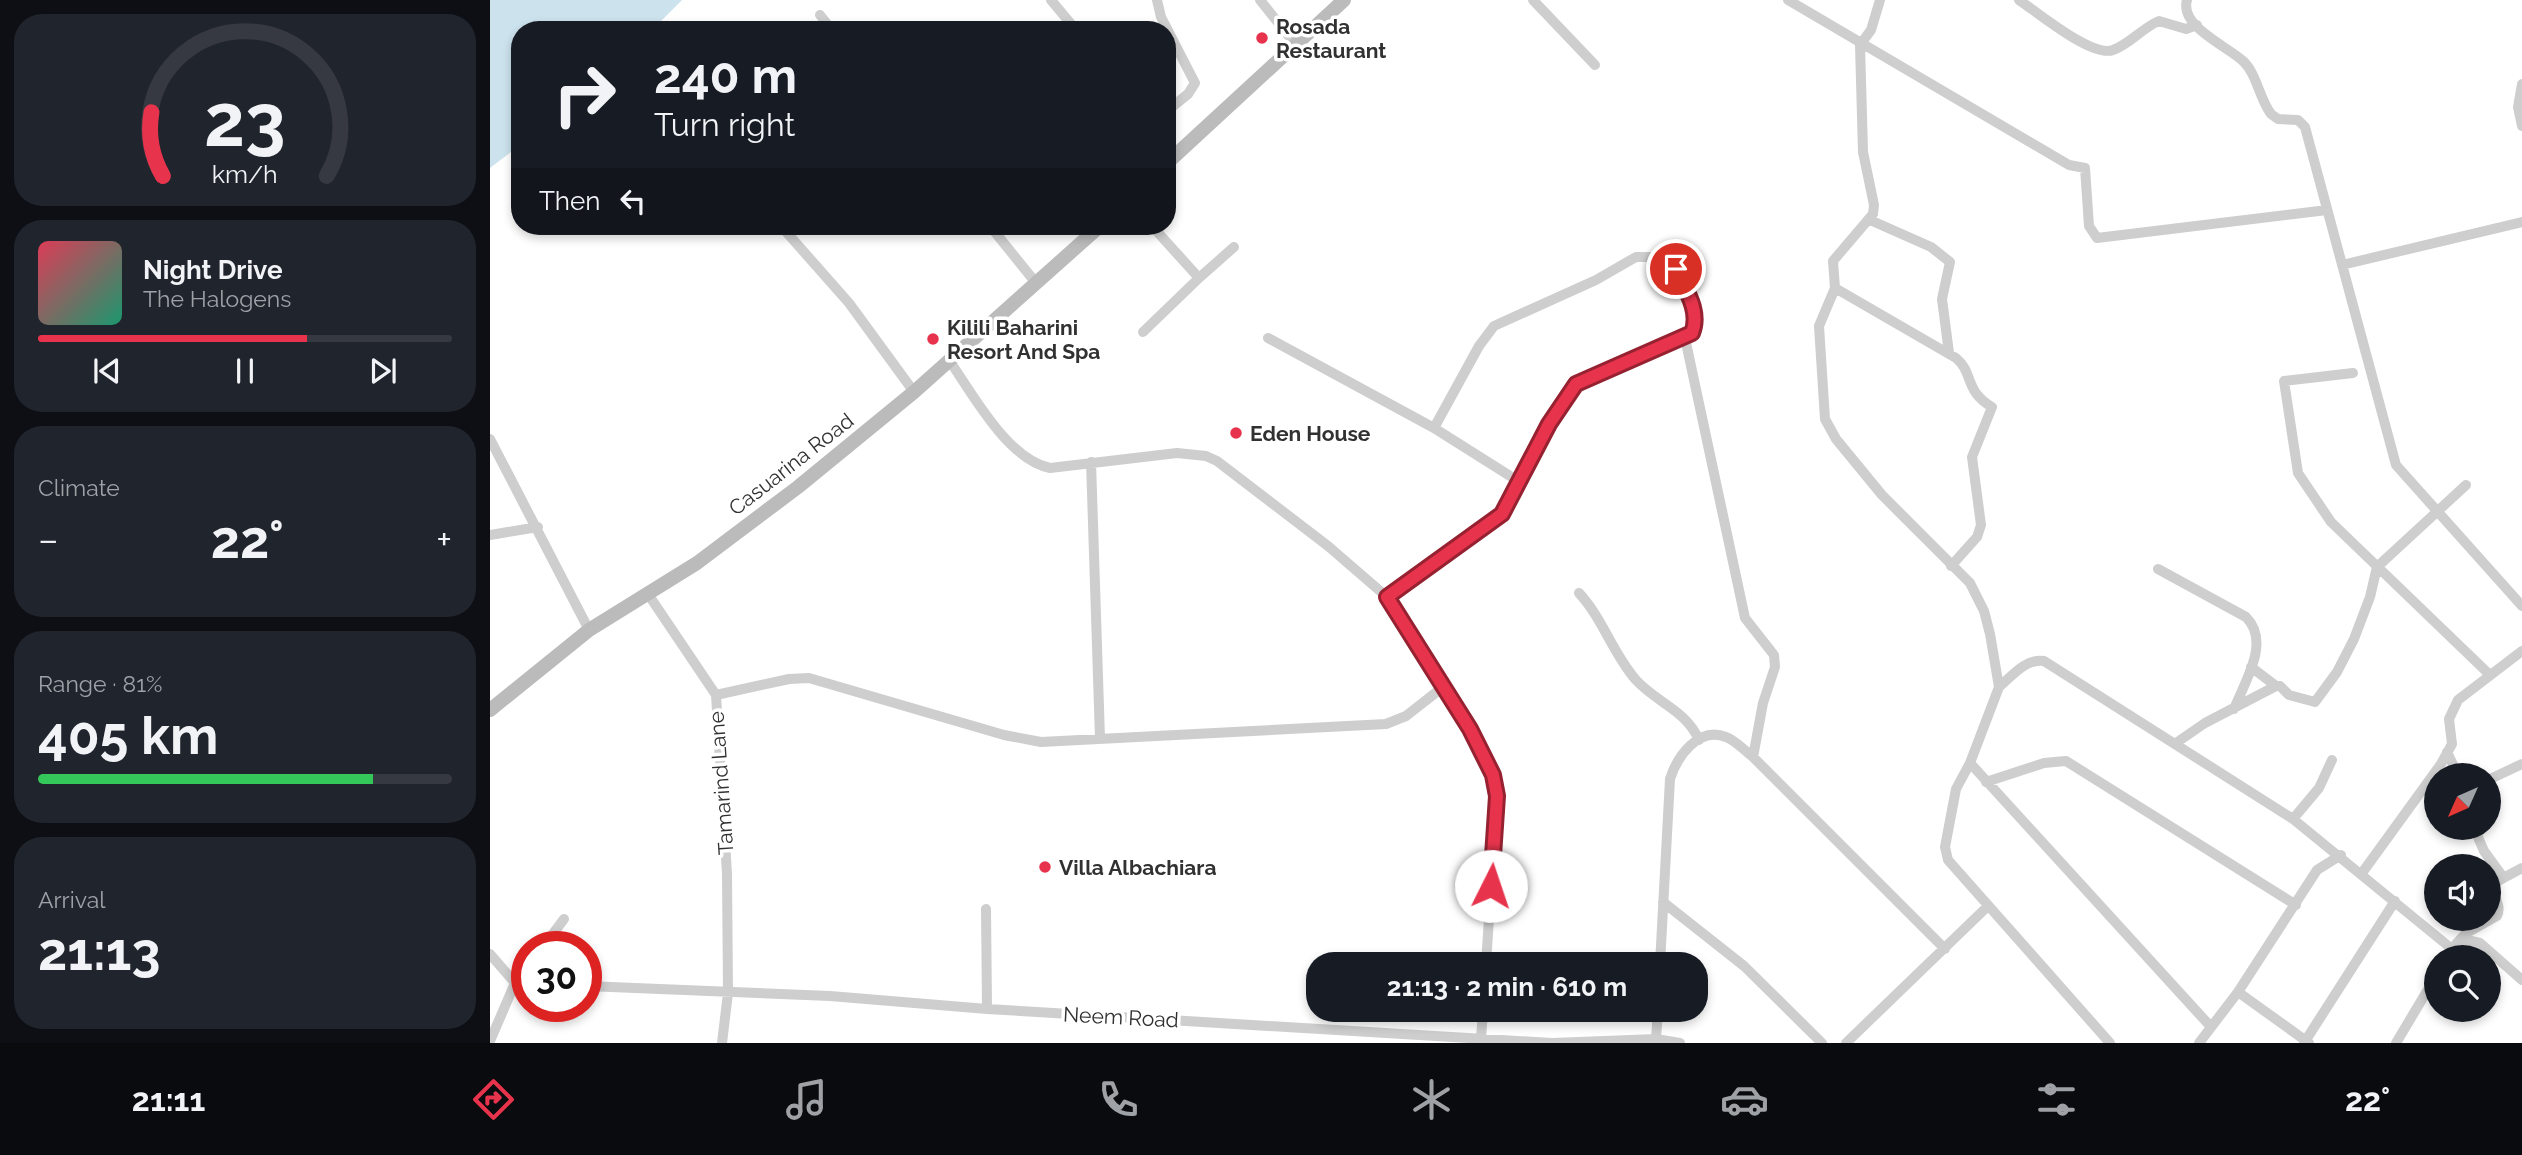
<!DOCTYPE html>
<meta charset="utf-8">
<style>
:root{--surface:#171b24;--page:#20242c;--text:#f1f3f6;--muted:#9ea1a6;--line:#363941;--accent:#e7344c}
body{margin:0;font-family:Raleway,sans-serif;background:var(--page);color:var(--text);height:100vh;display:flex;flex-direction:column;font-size:26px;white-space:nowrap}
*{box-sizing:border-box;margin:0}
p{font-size:23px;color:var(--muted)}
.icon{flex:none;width:38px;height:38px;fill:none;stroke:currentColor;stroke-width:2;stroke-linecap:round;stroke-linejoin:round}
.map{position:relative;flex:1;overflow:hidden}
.panel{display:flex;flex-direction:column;gap:14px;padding:14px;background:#0d0f14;width:490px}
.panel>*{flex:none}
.top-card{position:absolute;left:21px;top:21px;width:665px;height:214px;border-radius:28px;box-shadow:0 4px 10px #0003;background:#171b24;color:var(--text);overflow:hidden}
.needle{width:46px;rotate:225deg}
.controls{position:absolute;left:1934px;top:763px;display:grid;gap:14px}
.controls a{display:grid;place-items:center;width:77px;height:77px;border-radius:50%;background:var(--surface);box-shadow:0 4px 10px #0003;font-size:35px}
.speed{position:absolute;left:21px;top:931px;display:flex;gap:14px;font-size:35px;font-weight:700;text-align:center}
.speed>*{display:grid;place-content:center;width:91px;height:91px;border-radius:50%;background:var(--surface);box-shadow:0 4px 10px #0003;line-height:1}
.speed .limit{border:10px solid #d22;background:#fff;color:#111}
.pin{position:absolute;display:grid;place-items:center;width:60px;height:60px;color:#fff;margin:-30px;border:4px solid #fff;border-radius:50%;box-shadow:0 2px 7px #0007}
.me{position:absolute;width:77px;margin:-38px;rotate:4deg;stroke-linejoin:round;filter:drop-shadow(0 0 5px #0008)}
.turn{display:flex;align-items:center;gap:24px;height:147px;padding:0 28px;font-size:32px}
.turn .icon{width:91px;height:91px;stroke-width:2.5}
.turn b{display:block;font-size:49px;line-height:60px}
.then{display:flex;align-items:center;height:66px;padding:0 28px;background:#0003;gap:14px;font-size:26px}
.big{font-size:52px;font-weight:700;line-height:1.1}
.panel .tile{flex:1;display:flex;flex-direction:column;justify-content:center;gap:10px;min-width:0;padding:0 24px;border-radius:28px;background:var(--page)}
.panel .dial{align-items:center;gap:0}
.dial svg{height:182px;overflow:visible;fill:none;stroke:var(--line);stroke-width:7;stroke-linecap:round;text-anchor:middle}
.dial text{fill:var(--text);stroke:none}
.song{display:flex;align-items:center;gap:21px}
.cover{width:84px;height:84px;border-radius:10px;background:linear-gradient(135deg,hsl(350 70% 55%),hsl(160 70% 35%))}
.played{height:7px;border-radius:4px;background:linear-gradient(90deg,var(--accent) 65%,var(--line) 65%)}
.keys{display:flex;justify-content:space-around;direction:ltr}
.heat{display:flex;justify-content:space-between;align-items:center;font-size:38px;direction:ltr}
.charge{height:10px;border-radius:5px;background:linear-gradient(90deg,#34c759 81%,var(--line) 0)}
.trip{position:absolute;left:816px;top:952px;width:402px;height:70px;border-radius:28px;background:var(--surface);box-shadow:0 4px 10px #0003;font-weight:700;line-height:70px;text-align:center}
.dock{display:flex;height:112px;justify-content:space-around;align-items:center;background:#090b0e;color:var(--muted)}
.dock .icon{width:49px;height:49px}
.dock .on{color:var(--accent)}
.dock b{font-size:32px;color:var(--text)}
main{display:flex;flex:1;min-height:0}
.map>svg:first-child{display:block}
.water{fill:#cce2ed}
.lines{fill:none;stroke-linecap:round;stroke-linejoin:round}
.street{stroke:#cecece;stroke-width:10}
.secondary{stroke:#bbb;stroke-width:14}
.route-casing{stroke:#962231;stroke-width:18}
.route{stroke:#e7344c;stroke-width:12}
.poi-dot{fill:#e7344c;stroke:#fff;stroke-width:2.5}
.labels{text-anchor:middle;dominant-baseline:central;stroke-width:7;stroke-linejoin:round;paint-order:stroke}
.poi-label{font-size:21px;font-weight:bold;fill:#313131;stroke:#fff;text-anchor:start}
.street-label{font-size:21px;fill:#313131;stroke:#fff}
</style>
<main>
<section class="panel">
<div class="tile dial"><svg viewBox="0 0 100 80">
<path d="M14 69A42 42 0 1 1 86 69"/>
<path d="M14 69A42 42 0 0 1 9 41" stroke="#e7344c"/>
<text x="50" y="56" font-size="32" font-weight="700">23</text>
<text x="50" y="72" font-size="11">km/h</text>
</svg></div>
<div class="tile">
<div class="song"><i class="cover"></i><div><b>Night Drive</b><p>The Halogens</p></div></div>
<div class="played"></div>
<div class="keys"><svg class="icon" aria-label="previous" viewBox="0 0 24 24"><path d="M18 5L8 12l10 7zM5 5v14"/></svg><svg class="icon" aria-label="pause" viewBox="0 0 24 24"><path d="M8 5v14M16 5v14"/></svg><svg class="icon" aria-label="next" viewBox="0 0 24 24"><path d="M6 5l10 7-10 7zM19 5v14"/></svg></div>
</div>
<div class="tile"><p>Climate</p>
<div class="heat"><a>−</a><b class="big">22°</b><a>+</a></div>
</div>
<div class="tile"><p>Range · 81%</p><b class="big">405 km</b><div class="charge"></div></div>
<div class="tile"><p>Arrival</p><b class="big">21:13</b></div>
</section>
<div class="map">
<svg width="2032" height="1043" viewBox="0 0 2032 1043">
<rect width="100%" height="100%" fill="#fff"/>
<!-- water -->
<path class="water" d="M0,0H192L162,30H30V145L0,168Z"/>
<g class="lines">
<!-- street -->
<path class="street" d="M561,0L586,30
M667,0L671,17L705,83L698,94L677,111
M770,0L805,44
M1043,0L1105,65
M1298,0L1579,165L1595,168L1599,226L1607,238L1837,210
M1390,0L1381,30L1370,45L1373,152L1384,205L1383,214L1343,261L1345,288L1329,326L1335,419L1346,439L1392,495L1480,583L1494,611L1500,634L1509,687L1480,763L1466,789L1455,847L1458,860L1620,1043
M1529,0C1547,12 1602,58 1623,50C1640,44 1652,28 1669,21L1696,29L1707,25
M1697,0C1689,26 1737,46 1753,61C1767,74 1769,98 1781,114L1788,119L1808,120L1815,127L1906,465L2032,606
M330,15L342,30
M2032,84L2028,107L2032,126
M1380,220L1441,247L1460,262L1452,299L1459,353
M291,226L359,303L424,392
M500,226L546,283
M1852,265L2032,222
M709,278L744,247
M1345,288L1466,358C1484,373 1474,391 1502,407L1482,457L1491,525L1487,537L1461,566
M653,332L709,278L662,226
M778,338L944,428L1028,481
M1195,338L1255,618L1284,655L1285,667L1273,703L1263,757
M459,360C482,393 518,460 560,468L687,453L716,456L727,461L838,546L897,597L980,729L1003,775L1007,795L996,964
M1863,373L1794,381L1808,473L1841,522L2000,675
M0,439L99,630
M601,462L610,738
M0,535L48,527
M1668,569L1756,617C1781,642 1755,681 1744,709
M1089,593C1113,619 1123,654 1146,680C1167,703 1196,710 1209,740
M158,594L226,695L237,874L238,993L232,1043
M897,597L1012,514L1059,424L1086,384L1202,333L1207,321L1204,309L1186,269L1169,257H1146L1106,280L1004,326L989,346L944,428
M1761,667L1786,686
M1509,687C1522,676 1536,658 1554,661L1803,819L1962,949L1966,944L1981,941L1990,943L2032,980
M226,695L299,679L319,678L514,735L551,742L896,724L916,716L953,687
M1686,743L1715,723L1786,686H1790L1799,695L1825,702L1847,672L1864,639L1880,597L1887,567L1976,485
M1957,752L1968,775
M1480,763L1721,1027
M1998,780L2032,764
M1496,782L1554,763L1576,761L1806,905
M1803,819L1829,788L1842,760
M1984,828L1994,851L2013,877
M1872,873L1951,764L1962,744L1959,719L1968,700L2032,651
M1173,902L1254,966L1332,1043
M496,909L497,1009
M1966,944L1975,934L2007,916C2013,903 2000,896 2004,883L2032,868
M53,947L74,919
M0,954L25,983L37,984
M1170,964L1180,779C1187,757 1208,726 1236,737C1245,740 1255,751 1263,757L1455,949
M96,986L340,996L497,1009L1062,1043L1166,1039L1190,1043
M1748,992L1819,1043
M991,1039L993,1010
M1166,1039L1168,1010
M0,1041L25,983L37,968
M1356,1043L1498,906
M1709,1043L1748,992L1827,870L1851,855
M1814,1043L1905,901
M1906,1043L1946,976"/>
<!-- secondary -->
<path class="secondary" d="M677,163L854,0
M0,710L99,630L207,563L308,487L424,392L610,226"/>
</g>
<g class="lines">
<!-- route casing -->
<g class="route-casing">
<path id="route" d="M1001,886L1007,796L1003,775L980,729L897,597L1012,514L1059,424L1086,384L1202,333C1211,311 1195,289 1186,269"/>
</g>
<!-- route -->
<use href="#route" class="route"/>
</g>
<!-- markers -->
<g class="poi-dot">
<circle cx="772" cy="38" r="7"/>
<circle cx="443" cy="339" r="7"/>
<circle cx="746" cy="433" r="7"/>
<circle cx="555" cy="867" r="7"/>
</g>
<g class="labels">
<!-- poi labels -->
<g class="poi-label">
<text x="786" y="26">Rosada<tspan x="786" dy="24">Restaurant</tspan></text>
<text x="457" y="327">Kilili Baharini<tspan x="457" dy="24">Resort And Spa</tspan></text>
<text x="760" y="433">Eden House</text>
<text x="569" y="867">Villa Albachiara</text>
</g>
<!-- street labels -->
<g class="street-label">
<text transform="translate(301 464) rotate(-38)">Casuarina Road</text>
<text transform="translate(231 783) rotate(-94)">Tamarind Lane</text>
<text transform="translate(631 1017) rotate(3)">Neem Road</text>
</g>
</g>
</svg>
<div class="controls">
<a><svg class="needle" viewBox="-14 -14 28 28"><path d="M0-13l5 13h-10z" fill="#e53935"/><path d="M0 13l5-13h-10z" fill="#9ea1a6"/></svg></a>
<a><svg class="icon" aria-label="sound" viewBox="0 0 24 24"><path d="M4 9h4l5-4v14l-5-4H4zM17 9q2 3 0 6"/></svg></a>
<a><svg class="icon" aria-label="search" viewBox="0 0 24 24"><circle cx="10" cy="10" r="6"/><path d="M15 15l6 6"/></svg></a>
</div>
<div class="speed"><div class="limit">30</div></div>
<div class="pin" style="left:1186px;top:269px;background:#d93025"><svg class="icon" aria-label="arrive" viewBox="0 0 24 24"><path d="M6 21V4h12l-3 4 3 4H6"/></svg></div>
<svg class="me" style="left:1001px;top:886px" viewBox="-20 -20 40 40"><circle r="19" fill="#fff"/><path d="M0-13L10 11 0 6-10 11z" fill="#e7344c"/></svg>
<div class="trip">21:13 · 2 min · 610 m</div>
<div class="top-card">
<div class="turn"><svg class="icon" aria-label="right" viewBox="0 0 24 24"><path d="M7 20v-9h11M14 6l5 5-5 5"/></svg><div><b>240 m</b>Turn right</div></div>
<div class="then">Then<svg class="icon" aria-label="left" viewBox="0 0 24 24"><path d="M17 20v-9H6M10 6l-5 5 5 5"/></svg></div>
</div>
</div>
</main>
<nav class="dock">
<b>21:11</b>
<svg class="icon on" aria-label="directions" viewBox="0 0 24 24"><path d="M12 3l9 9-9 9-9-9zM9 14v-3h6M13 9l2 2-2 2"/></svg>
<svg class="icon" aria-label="music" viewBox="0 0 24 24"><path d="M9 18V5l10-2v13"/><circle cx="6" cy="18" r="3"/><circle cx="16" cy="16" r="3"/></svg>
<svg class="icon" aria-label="phone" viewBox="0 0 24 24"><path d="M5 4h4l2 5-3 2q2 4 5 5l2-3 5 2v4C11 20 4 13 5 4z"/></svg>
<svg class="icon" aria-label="climate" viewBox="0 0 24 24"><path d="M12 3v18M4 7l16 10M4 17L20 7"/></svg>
<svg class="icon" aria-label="car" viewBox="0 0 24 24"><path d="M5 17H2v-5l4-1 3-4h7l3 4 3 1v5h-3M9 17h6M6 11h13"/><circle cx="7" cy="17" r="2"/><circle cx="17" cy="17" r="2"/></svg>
<svg class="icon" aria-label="filters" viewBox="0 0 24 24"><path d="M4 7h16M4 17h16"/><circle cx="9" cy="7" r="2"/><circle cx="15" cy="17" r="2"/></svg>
<b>22°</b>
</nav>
